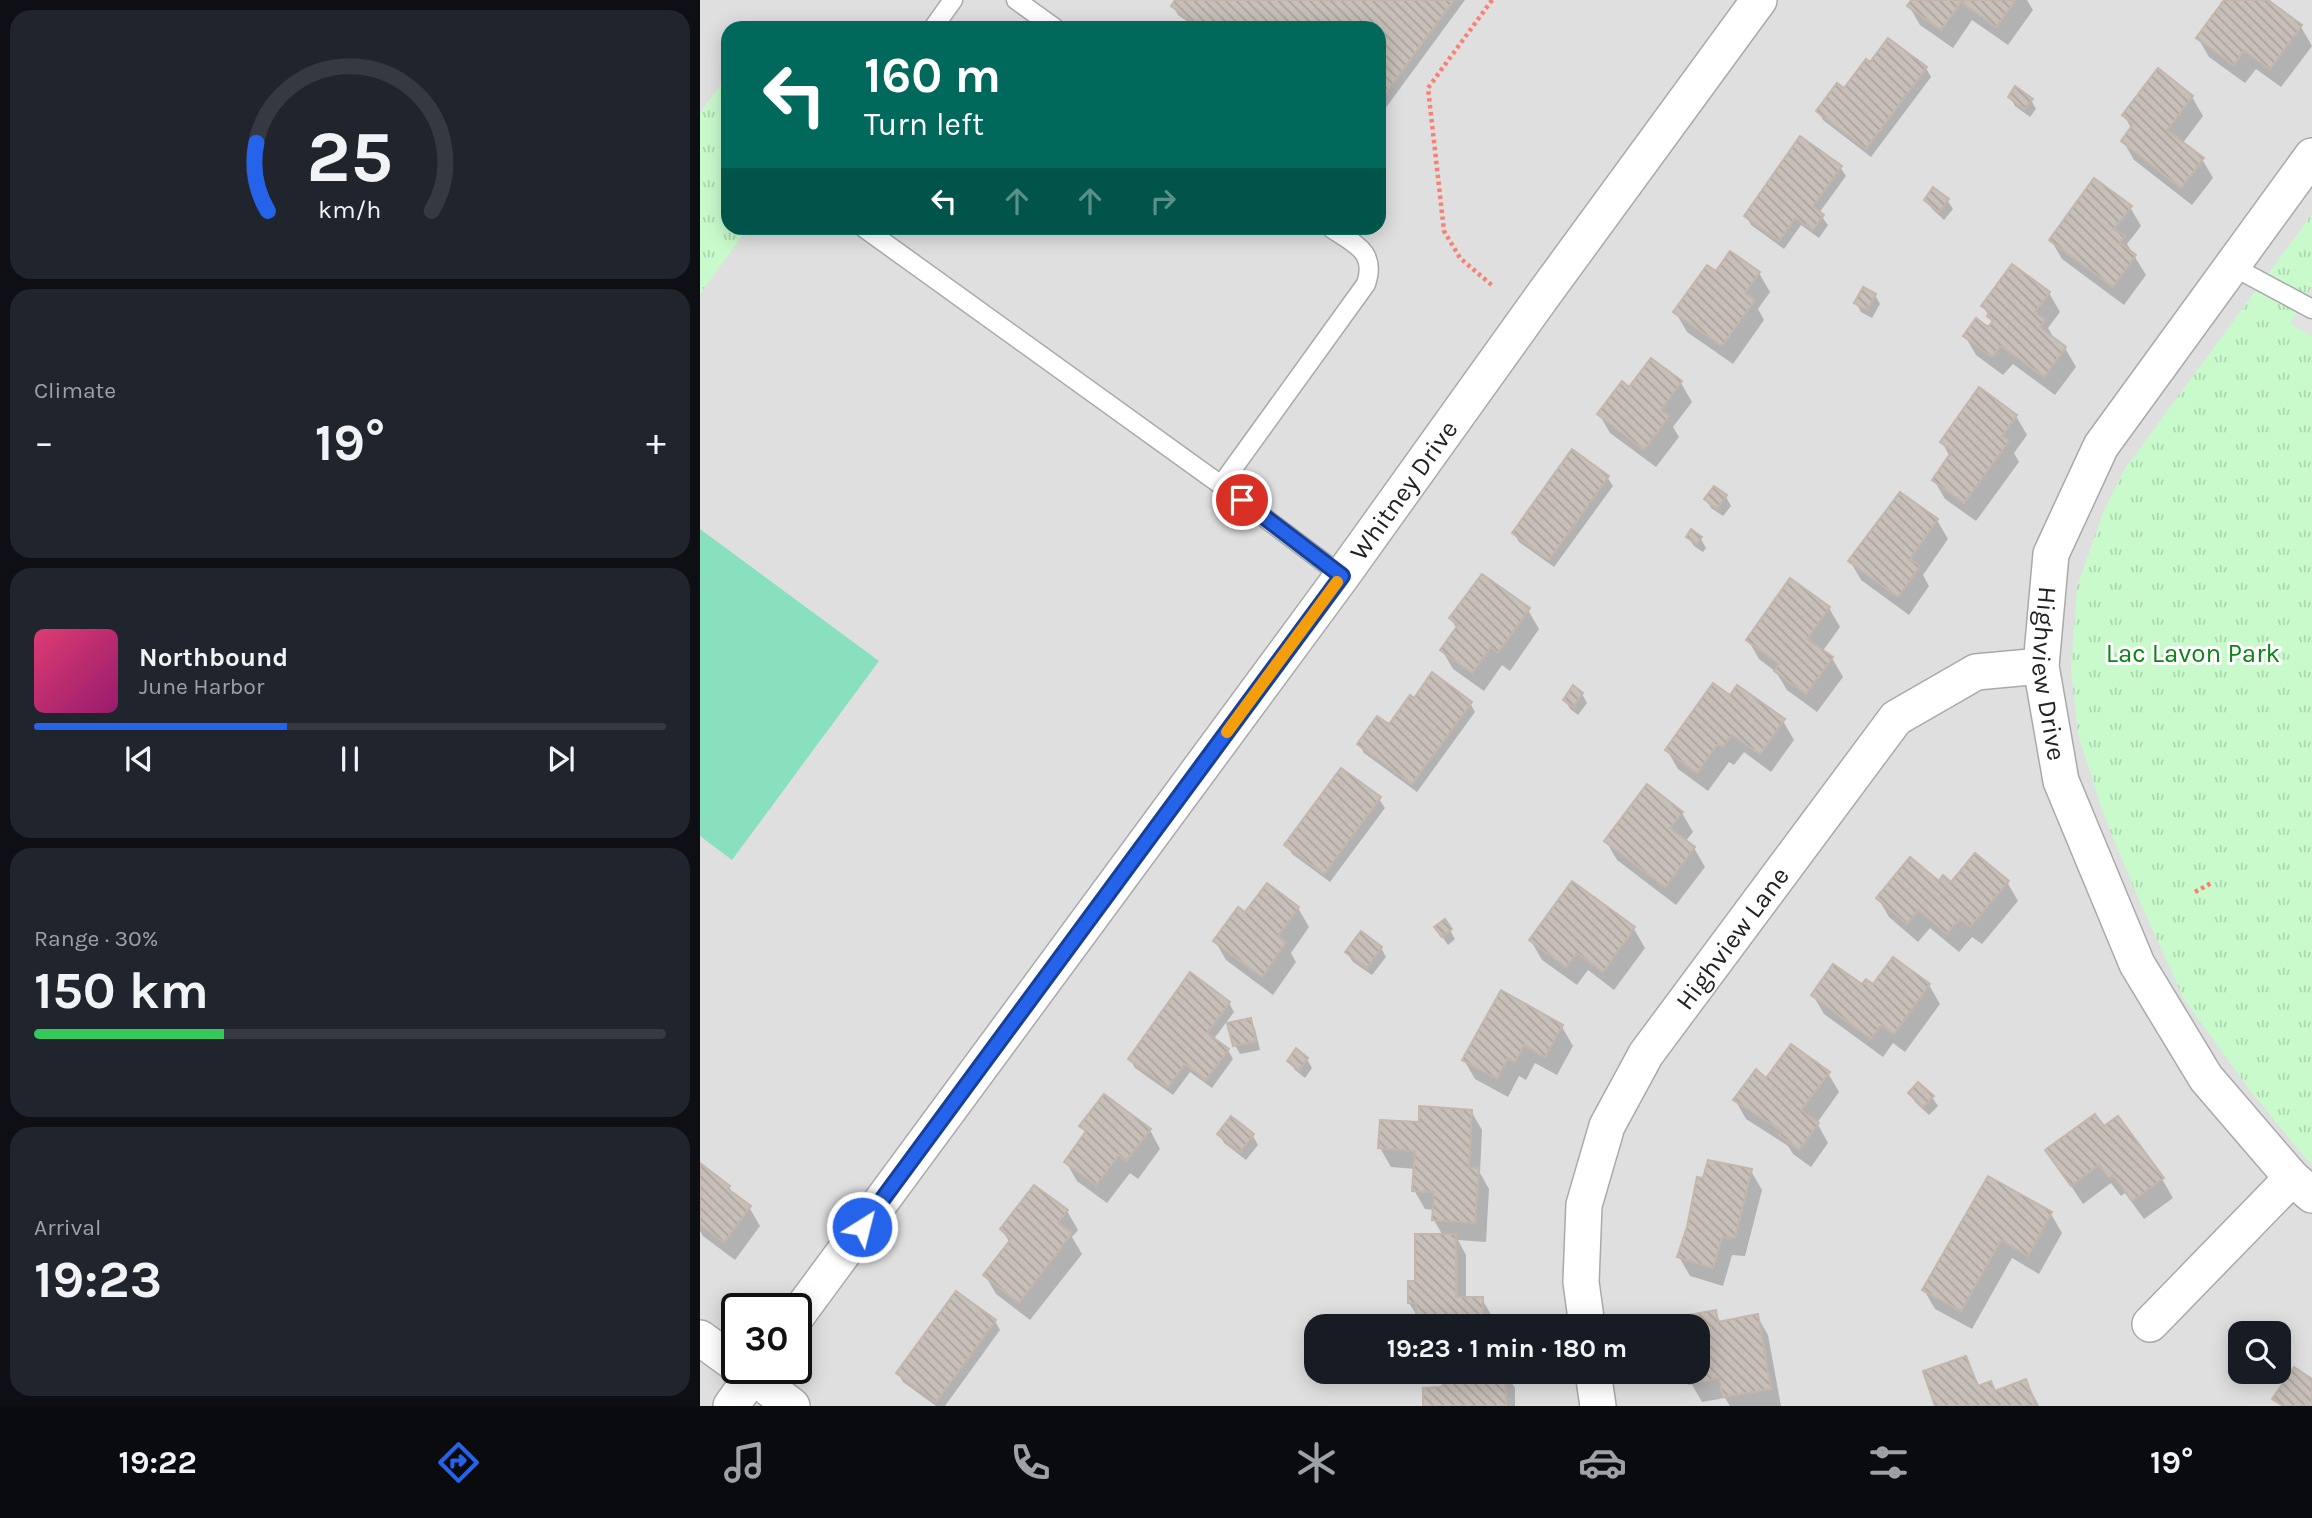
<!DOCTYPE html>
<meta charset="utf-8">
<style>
:root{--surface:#171b24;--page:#20242c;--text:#f1f3f6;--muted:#9ea1a6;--line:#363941;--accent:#2563eb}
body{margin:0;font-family:Karla,sans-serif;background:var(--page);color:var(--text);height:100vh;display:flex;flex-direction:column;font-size:26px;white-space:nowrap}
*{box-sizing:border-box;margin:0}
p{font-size:23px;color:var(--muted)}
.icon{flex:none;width:38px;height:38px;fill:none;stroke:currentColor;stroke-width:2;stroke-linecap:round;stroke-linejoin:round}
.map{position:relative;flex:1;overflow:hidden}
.drawer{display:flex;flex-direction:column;gap:10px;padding:10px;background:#0d0f14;width:700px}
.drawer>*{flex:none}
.banner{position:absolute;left:21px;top:21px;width:665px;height:214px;border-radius:21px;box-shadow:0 4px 18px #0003;background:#00695c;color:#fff;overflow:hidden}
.buttons{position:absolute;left:1528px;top:1321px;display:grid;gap:14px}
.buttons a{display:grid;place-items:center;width:63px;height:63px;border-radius:14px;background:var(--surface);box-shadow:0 4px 18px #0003;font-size:35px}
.speed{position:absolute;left:21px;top:1293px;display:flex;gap:14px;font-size:35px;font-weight:700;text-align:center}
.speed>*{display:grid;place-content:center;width:91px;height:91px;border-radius:50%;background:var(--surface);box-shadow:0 4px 18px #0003;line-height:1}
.speed .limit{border:4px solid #111;border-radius:10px;background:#fff;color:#111}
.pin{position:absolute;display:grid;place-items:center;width:60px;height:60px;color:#fff;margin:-30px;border:4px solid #fff;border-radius:50%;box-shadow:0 2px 7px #0007}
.me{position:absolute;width:77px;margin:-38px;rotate:36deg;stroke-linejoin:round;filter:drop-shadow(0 0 5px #0008)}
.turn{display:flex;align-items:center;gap:24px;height:147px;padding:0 28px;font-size:32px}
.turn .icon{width:91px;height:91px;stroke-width:2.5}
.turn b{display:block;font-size:49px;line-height:60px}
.lanes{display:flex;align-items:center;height:66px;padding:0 28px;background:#0003;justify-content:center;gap:35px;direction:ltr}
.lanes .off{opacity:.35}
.big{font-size:52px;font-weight:700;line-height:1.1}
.drawer .tile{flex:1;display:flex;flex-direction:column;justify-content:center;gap:10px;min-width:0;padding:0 24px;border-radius:21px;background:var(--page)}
.drawer .dial{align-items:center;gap:0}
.dial svg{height:182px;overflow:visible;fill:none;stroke:var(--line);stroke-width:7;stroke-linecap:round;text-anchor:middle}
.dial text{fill:var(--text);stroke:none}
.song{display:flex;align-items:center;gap:21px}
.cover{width:84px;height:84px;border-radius:10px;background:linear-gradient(135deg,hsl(340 70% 55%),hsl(320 70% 35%))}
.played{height:7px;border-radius:4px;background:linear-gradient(90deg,var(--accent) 40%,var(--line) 40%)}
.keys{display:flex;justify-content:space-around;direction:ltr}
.heat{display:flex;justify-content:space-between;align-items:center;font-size:38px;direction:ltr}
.charge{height:10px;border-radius:5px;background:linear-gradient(90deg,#34c759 30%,var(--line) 0)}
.trip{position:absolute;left:604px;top:1314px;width:406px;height:70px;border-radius:21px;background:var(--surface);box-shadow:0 4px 18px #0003;font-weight:700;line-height:70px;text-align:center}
.menu{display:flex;height:112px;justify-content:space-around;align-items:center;background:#090b0e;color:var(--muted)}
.menu .icon{width:49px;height:49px}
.menu .selected{color:var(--accent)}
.menu b{font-size:32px;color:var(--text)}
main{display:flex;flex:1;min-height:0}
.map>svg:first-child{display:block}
.residential{fill:#e0dfdf;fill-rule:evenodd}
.park{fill:url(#park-tufts)}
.pitch{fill:#88e0be}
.parking{fill:#e2e2e2}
.shadow{fill:#0003}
.building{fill:url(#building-back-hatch);stroke:#c4b6ab;stroke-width:2}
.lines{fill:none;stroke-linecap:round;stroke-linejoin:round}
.service-casing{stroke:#a9a9a9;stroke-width:21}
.minor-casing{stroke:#a9a9a9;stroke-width:38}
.path{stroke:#fa8072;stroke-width:4.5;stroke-dasharray:3.5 3.5;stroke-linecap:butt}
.service{stroke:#fff;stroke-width:18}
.minor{stroke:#fff;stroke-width:35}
.route-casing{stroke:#184099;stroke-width:18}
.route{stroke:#2563eb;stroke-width:12}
.slow{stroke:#f59e0b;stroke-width:12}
.labels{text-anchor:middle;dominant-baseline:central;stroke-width:6;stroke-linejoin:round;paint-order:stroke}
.street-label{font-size:26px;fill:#222;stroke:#fff}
.park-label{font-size:26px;fill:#0c8416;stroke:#fff}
</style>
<main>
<section class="drawer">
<div class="tile dial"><svg viewBox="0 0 100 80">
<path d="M14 69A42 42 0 1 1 86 69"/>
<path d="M14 69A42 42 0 0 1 9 39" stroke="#2563eb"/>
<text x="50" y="56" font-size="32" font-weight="700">25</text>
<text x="50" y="72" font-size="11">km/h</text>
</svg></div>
<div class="tile"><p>Climate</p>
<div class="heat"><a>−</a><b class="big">19°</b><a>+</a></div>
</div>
<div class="tile">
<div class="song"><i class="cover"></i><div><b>Northbound</b><p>June Harbor</p></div></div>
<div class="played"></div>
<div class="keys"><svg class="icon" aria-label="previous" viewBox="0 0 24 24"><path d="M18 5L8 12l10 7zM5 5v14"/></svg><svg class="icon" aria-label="pause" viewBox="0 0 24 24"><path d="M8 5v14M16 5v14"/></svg><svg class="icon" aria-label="next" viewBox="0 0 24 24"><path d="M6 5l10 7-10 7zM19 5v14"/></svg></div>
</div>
<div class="tile"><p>Range · 30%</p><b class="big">150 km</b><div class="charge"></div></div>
<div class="tile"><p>Arrival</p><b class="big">19:23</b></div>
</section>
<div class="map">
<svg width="1612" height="1406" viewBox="0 0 1612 1406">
<defs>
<pattern id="park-tufts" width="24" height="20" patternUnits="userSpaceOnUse" patternTransform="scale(1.75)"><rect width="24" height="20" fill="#c8facc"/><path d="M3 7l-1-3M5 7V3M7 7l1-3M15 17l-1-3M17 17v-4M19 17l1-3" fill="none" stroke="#acd6af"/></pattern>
<pattern id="building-back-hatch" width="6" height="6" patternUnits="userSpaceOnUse" patternTransform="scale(1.75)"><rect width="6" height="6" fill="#c7bfb8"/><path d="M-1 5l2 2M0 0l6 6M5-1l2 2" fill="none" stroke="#aba49e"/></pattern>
</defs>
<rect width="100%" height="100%" fill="#f2efe9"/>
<!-- residential -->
<path class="residential" d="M0,0H1612V1406H0ZM28,28H679V228H28ZM37,1309H96V1368H37ZM616,1326H998V1372H616ZM1540,1334H1578V1372H1540Z"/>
<!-- park -->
<path class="park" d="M28,75V228H48L0,294V113Z
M1612,214V1164L1602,1154L1549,1089L1484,999L1436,893L1403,813L1378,734L1371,669L1377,587L1404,510L1424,470Z"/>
<!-- pitch -->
<path class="pitch" d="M0,529L179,661L32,860L0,836Z"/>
<!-- parking -->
<path class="parking" d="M1612,286V336L1590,324Z"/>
<!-- shadow -->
<path class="shadow" d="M477,0H765L679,117V28H497L478,15L473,6Z
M1213,0H1327L1333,10L1308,45L1272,20L1253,48L1220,25L1209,6Z
M1526,0H1565L1601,27L1612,46L1581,87L1556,69L1545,83L1509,57L1498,38Z
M1226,68L1231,77L1171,157L1123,120L1118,111L1144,91Z
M1458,71L1492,97L1503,116L1482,144L1502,159L1513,178L1492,205L1434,160L1423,141L1432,130L1424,115Z
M1310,97L1331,100L1336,109L1330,117L1315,106Z
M1140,167L1146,176L1119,213L1128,225L1119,238L1101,225L1084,249L1051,225L1046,216Z
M1226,200H1247L1253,209L1244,220L1232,209Z
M1430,207L1441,226L1427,244L1446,275L1424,305L1362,259L1351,240Z
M1312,266L1349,293L1360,312L1348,328L1355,340L1365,348L1376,367L1355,395L1313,364L1303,375L1276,355L1265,336L1289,329L1293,323L1283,306Z
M1017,273H1059L1070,292L1058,309L1064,320L1033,364L987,332L976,313Z
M1175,295L1180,304L1172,318L1161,312L1156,303Z
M981,383L992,402L973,427L979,437L956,467L910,433L899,414L929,390Z
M1316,416L1327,435L1314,453L1319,462L1276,521L1245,499L1234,480L1250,457L1242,442Z
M907,477L913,486L854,567L819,542L814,533Z
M1026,497L1031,506L1023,516L1011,508L1006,499Z
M1237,520L1248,539L1223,575L1229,586L1209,615L1161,580L1150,561Z
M988,537L1001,539L1006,548L1003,552L994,546Z
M1129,608L1140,627L1122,652L1132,658L1143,677L1117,712L1087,690L1076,672L1059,659L1048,640Z
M828,610L839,629L810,671L802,665L784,691L753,669L742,650L757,629L751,619Z
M882,694L887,703L878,715L870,709L865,700Z
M1030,698L1083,721L1094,740L1071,772L1044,752L1034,765L1029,762L1008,791L978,769L967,750Z
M714,700L770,703L775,712L717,792L664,753L659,744L689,727Z
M679,799L685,808L630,882L592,854L587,845Z
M982,813L993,832L985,842L994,848L1005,867L976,905L917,860L906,841Z
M1307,882L1318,901L1282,944L1272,937L1259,952L1230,928L1218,942L1189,917L1178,898L1239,883Z
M567,885L598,908L609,927L591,953L596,962L573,995L526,960L515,941L546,915Z
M736,928L750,930L755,939L748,945Z
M934,929L945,948L914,990L888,970L877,985L842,960L831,941Z
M681,948L686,957L672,975L653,962L647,953Z
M1229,985L1240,1004L1205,1052L1193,1043L1183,1057L1124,1014L1113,995L1162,987Z
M529,1003L534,1012L513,1040L528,1050L533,1059L512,1088L490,1072L473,1095L435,1068L430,1059Z
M550,1020L555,1029L560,1050L540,1054L535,1045Z
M862,1027L873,1046L857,1075L835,1063L826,1080L819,1076L808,1097L775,1079L764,1060Z
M607,1059L612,1068L605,1078L595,1070L589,1061Z
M1128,1073L1139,1092L1117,1123L1128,1143L1111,1167L1093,1154L1088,1146L1046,1119L1035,1100L1067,1081Z
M1210,1093L1232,1097L1238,1106L1229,1115L1215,1102Z
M771,1111L782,1130L780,1173L789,1189L786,1242L758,1240L766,1255V1299H782L793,1318V1326H718V1317L709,1303L717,1283L743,1236L734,1220V1210L725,1209L714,1190L715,1169L691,1167L680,1148L720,1124Z
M382,1126L450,1130L460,1149L438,1179L430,1173L407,1203L377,1181L366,1162L386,1134Z
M1404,1129L1462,1179L1473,1198L1444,1219L1425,1193L1421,1196L1411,1183L1383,1204L1348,1151Z
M519,1134L553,1136L558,1145L546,1160L524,1143Z
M0,1165L29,1187L33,1195L49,1207L60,1226L35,1260L3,1236L0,1231Z
M1051,1171L1062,1190L1045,1256L1032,1255L1023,1286L990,1276L979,1257Z
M1289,1178L1351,1214L1362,1233L1339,1274L1312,1258L1272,1329L1235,1309L1224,1290Z
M367,1211L378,1230L372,1237L382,1254L330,1320L296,1294L285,1275L310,1243L302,1230Z
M1015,1312L1021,1323L1057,1316L1068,1335L1081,1406H1030L1025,1398L1002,1402L991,1383L989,1372H998V1326H981L980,1318Z
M295,1321L300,1330L245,1406H236L203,1382L198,1373Z
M1265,1358L1280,1387L1296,1393L1326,1381L1339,1406H1237Z
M756,1372H805L815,1388V1406H725Z"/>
<!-- building -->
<path class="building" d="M475,0H754L679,102V28H501L471,6Z
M1211,0H1316L1296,27L1261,2L1241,30L1207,6Z
M1524,0H1568L1602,25L1570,69L1544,51L1534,65L1496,38Z
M1188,38L1227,67L1166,149L1116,111L1137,83L1144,88L1166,59L1170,62Z
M1458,68L1493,96L1467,130L1504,158L1481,188L1421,141L1433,124L1422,115Z
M1315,86L1333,99L1324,109L1308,97Z
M1100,136L1142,166L1113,206L1124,215L1113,230L1095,218L1079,241L1044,216Z
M1394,178L1432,206L1414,229L1425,236L1420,243L1436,255L1413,287L1349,240Z
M1233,187L1249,199L1239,212L1224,200Z
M1030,251L1060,272L1045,293L1055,300L1022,346L973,312L1007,265L1016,271Z
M1312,264L1350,292L1335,312L1345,320L1340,327L1366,347L1344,377L1301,346L1292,357L1263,336L1276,318L1288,327L1293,321L1287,316L1290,312L1281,306Z
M1163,287L1176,294L1167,310L1154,303Z
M951,358L982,381L961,410L969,416L944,450L897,414L922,381L929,387Z
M1279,387L1317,415L1302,436L1309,441L1264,503L1232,480L1252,451L1240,442Z
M872,449L909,476L849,560L812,533Z
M1014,486L1027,495L1017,509L1004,499Z
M1200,492L1238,519L1210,559L1220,566L1198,597L1148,561Z
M991,529L1002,537L997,544L986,537Z
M782,574L830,608L798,653L791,647L772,673L740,650L758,625L749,618Z
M1090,578L1130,607L1107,639L1133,657L1106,694L1074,671L1079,664L1046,640Z
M732,672L772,702L712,784L657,744L677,716L689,724L710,695L714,698Z
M1013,683L1030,695L1037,685L1085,719L1060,754L1032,735L1023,747L1018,744L997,773L965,750Z
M873,685L883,693L873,707L863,700Z
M641,768L681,797L624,874L584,845Z
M947,784L983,812L970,828L995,847L965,887L904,841Z
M1275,853L1309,881L1270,927L1260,919L1247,934L1218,910L1207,924L1176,898L1210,857L1239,881L1243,875L1251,882Z
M872,881L935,927L903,972L877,953L866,967L829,940Z
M567,883L599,907L578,936L586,942L562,977L513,941L538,907L545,912Z
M745,919L752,929L742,937L734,927Z
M661,931L682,947L667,968L645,952Z
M1193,957L1230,984L1194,1034L1181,1025L1171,1039L1111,995L1133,964L1162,984L1166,979L1173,984Z
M490,972L530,1002L507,1033L529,1049L506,1080L485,1064L468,1087L428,1059Z
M801,990L863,1025L845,1057L824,1045L815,1062L808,1058L797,1079L762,1060Z
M551,1018L556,1041L533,1046L527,1023Z
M1091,1044L1130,1072L1101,1110L1119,1123L1099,1150L1079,1135L1082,1131L1033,1100L1056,1069L1066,1078Z
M596,1048L608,1058L599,1070L587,1061Z
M1218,1082L1234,1096L1223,1107L1208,1093Z
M404,1094L451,1129L426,1161L419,1155L396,1185L364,1162L386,1131L379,1126Z
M719,1106L772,1110L769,1167L779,1168L775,1223L732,1220L734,1192L712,1191L715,1151L678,1148L680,1120L719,1122Z
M1395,1114L1404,1126L1418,1116L1464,1178L1432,1201L1413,1175L1409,1178L1399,1165L1371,1186L1345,1150Z
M531,1116L554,1134L540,1152L517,1134Z
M1008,1160L1052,1169L1035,1238L1022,1237L1013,1268L977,1257L987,1227L997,1177L1003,1178Z
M0,1163L30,1186L28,1189L51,1206L24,1242L0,1225Z
M1288,1176L1352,1212L1328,1256L1301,1240L1261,1311L1222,1290Z
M334,1185L368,1210L358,1223L372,1233L319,1303L283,1275L311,1239L300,1229Z
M715,1234H756V1297H783V1326H716V1303H708V1281H715Z
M256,1291L296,1320L236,1402L196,1373Z
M1016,1310L1018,1322L1058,1314L1071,1389L1023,1397L1019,1378L989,1384L987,1372H998V1326H979L978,1317Z
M1266,1356L1278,1386L1291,1381L1295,1391L1326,1379L1336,1406H1235L1223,1371Z
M1594,1367L1612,1379V1406H1583L1572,1399Z
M754,1372H805L806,1406H723V1388L741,1387Z"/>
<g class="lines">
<!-- service casing -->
<g class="service-casing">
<path id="service" d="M316,0L355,28
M233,28L253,0
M164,228L521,485L642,576
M1532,266L1612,309
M521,485L666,284C677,251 654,244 631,228"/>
</g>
<!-- minor casing -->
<g class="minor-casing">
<g id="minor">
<path id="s1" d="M1612,156L1401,446L1351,554L1341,666L1361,781L1437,964L1506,1078L1592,1178L1612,1195"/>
<path id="s2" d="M96,1317L642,576L844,294L1059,0"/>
<path d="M1450,1324L1592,1178"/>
<path id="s3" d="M887,1326L881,1282L884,1205L907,1126L946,1054L1196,718L1276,672L1341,666"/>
<path d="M0,1338L37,1365"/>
<path d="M42,1368L92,1406"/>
<path d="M893,1372L898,1406"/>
<path d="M31,1406L58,1368"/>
</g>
</g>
<!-- path -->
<path class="path" d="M792,0L728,88L744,231L760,258L794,287
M1495,892L1513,882"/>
<!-- service -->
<use href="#service" class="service"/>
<!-- minor -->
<use href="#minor" class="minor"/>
</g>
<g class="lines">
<!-- route casing -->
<g class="route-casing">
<path id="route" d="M162,1227L642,576L542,500"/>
</g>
<!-- route -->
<use href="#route" class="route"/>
<!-- slow -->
<path class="slow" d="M527,732L637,582"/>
</g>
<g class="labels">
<!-- street labels -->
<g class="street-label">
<text stroke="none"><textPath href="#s2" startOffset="1026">Whitney Drive</textPath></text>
<text stroke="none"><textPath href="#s1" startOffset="598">Highview Drive</textPath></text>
<text stroke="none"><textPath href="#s3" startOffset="430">Highview Lane</textPath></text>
</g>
<!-- park labels -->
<g class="park-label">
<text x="1493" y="653">Lac Lavon Park</text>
</g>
</g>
</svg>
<div class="buttons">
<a><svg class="icon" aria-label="search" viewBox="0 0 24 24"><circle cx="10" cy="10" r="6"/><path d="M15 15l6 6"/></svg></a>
</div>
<div class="speed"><div class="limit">30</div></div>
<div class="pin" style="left:542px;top:500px;background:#d93025"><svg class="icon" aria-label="arrive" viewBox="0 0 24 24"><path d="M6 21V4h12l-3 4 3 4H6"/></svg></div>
<svg class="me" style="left:162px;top:1227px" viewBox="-20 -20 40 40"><circle r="17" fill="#2563eb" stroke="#fff" stroke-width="3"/><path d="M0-11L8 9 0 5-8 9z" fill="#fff"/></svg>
<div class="trip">19:23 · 1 min · 180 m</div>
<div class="banner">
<div class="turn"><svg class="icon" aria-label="left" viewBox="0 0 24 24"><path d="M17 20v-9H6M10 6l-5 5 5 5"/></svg><div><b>160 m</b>Turn left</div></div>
<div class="lanes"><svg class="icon" aria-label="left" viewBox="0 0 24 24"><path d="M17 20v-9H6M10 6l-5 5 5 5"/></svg><svg class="icon off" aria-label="ahead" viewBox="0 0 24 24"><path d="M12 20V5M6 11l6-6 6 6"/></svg><svg class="icon off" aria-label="ahead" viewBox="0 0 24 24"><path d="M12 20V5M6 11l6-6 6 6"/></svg><svg class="icon off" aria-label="right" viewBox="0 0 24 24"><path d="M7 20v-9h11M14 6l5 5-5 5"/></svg></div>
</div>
</div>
</main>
<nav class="menu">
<b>19:22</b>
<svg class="icon selected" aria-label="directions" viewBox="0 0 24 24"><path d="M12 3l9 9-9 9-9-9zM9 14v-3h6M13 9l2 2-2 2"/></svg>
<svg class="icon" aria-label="music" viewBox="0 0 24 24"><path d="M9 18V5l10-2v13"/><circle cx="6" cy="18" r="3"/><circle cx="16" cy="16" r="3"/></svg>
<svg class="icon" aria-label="phone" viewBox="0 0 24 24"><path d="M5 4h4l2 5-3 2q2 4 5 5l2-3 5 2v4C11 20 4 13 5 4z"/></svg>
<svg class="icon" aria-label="climate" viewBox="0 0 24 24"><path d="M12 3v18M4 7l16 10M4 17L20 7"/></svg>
<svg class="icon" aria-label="car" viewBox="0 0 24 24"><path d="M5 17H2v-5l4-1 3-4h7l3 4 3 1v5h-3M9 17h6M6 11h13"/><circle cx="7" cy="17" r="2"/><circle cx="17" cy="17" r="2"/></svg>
<svg class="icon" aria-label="filters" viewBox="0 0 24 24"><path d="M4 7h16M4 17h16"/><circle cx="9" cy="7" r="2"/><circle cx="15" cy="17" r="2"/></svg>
<b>19°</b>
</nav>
